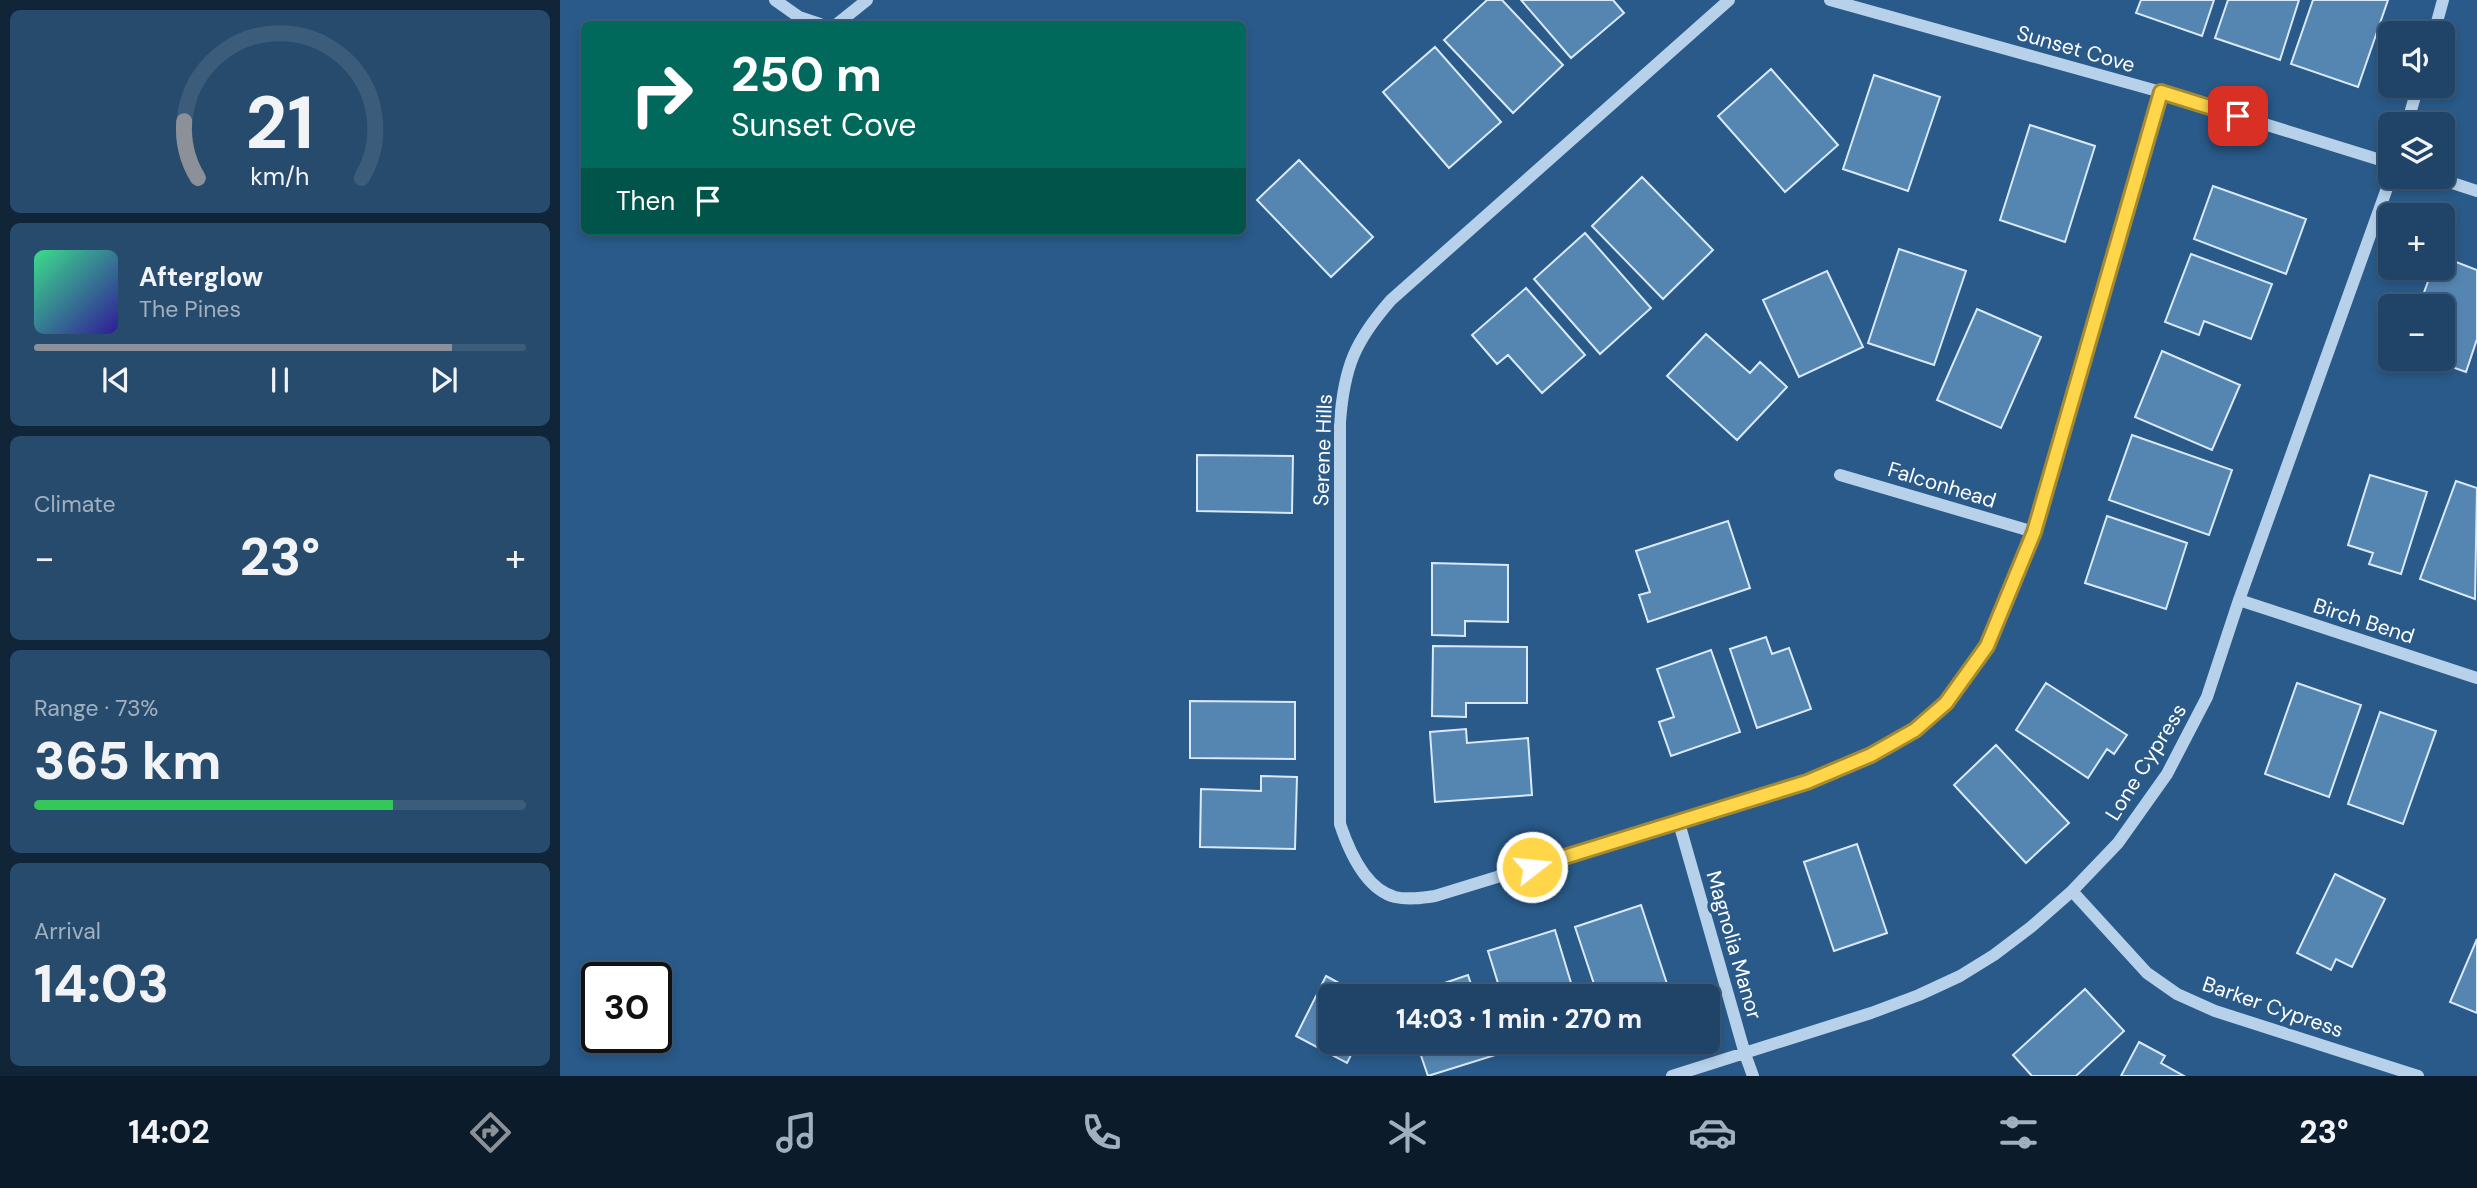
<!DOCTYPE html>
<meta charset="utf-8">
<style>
:root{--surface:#1f4467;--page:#274b6d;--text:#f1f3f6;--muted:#a1b0c0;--line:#3c5c7b;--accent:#8c9099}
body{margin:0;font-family:"DM Sans",sans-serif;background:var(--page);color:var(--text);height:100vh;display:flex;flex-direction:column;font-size:26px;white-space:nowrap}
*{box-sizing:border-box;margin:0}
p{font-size:23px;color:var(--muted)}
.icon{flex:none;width:38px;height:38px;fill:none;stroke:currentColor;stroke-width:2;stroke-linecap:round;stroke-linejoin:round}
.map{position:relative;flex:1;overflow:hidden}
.details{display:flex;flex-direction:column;gap:10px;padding:10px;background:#112539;width:560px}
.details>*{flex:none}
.guide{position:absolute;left:21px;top:21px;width:665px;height:214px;border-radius:10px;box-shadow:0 4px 10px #0003,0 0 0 2px var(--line);background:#00695c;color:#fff;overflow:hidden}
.tools{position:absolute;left:1818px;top:21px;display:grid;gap:14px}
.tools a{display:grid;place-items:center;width:77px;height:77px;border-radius:10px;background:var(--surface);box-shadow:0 4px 10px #0003,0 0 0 2px var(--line);font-size:35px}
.speed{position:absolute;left:21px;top:962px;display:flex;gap:14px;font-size:35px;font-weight:700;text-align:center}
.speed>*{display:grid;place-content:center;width:91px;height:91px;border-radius:50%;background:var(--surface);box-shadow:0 4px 10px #0003,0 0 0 2px var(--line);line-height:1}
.speed .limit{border:4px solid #111;border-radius:10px;background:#fff;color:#111}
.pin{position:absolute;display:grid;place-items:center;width:60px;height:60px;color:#fff;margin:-30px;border-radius:14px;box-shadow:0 4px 10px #0006}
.me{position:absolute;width:77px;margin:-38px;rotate:74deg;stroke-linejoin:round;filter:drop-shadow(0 0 5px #0008)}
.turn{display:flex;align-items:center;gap:24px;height:147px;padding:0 35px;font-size:32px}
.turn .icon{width:91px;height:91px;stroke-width:2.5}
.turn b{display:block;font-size:49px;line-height:60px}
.then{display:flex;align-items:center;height:66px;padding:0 35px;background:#0003;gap:14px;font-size:26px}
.big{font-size:52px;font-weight:800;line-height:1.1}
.details .card{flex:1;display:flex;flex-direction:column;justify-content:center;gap:10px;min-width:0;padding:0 24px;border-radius:10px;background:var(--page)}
.details .dial{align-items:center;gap:0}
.dial svg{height:182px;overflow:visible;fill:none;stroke:var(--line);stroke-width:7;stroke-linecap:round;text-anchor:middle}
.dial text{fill:var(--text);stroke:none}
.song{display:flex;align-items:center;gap:21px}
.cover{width:84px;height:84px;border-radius:10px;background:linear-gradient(135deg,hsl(150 70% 55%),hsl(250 70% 35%))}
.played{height:7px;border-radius:4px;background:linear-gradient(90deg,var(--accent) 85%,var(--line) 85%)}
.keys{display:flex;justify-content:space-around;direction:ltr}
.heat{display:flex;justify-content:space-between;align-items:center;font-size:38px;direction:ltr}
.charge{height:10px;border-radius:5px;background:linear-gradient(90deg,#34c759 73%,var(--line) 0)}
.trip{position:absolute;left:758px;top:984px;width:402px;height:70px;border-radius:10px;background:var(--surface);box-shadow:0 4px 10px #0003,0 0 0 2px var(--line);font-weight:800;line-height:70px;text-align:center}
.tab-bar{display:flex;height:112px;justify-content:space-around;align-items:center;background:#0c1b29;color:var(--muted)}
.tab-bar .icon{width:49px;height:49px}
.tab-bar .on{color:var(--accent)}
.tab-bar b{font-size:32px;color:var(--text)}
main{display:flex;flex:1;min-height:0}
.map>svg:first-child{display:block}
.building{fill:#5586b2;stroke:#d9e9f7;stroke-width:2}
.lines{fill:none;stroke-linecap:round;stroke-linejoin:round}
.minor{stroke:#b6d1e9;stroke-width:12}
.route-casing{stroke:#a68a30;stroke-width:18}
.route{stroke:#ffd54a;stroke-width:12}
.labels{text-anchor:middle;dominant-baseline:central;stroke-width:7;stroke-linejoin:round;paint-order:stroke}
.street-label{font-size:21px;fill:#fff;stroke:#295a89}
</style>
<main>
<section class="details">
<div class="card dial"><svg viewBox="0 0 100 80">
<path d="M14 69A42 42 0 1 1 86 69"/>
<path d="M14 69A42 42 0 0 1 8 44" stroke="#8c9099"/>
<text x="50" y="56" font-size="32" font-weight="700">21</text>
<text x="50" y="72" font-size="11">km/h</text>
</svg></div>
<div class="card">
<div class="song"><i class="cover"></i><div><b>Afterglow</b><p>The Pines</p></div></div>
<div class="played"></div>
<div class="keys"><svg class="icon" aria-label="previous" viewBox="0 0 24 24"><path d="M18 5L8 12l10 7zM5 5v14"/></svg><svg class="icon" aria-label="pause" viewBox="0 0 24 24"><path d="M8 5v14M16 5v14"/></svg><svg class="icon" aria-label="next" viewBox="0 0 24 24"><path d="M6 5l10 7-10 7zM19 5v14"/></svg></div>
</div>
<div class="card"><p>Climate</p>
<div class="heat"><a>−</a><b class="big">23°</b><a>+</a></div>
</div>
<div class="card"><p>Range · 73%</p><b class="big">365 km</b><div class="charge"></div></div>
<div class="card"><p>Arrival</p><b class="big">14:03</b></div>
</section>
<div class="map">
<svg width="1917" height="1076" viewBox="0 0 1917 1076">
<rect width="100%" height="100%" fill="#295a89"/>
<!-- building -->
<path class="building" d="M927,0H942L1003,65L953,113L884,40Z
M961,0H1053L1064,13L1011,58Z
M1581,0H1654L1642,36L1576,13Z
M1668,0H1739L1720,60L1655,38Z
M1753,0H1828L1798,87L1731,64Z
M875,47L941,122L889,168L823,92Z
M1211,69L1278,145L1225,192L1158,116Z
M1314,75L1380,97L1348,191L1283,169Z
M1470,125L1535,146L1505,242L1440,220Z
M739,160L813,237L771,277L697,200Z
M1082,177L1153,250L1103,299L1032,226Z
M1653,186L1746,219L1726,274L1634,239Z
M1025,233L1091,308L1040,354L974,279Z
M1339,249L1406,271L1374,365L1308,343Z
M1631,254L1712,284L1691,339L1644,321L1639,335L1605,322Z
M1883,257L1917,270V339L1906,372L1869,359H1883V306H1859L1873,268H1883Z
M1267,271L1303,347L1239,377L1203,300Z
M966,288L1025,355L982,393L948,355L937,364L912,335Z
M1417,309L1481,337L1441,428L1377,400Z
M1146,334L1190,373L1200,362L1227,387L1177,440L1107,376Z
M1602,351L1680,385L1652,450L1575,417Z
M1572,435L1672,470L1649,535L1549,500Z
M637,455L733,456L732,513L637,511Z
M1810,475L1867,492L1841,574L1809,564L1813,553L1788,545Z
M1896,481L1917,488L1915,599L1860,579Z
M1547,516L1627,543L1606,609L1525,583Z
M1168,521L1190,588L1088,622L1079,595L1090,592L1076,551Z
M872,563L948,565V622L905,621V636L872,635Z
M1206,637L1212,654L1229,648L1251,709L1197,728L1170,649Z
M873,646L967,647V703H906V717L872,716Z
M1151,650L1180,732L1111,756L1099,722L1114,717L1097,669Z
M1486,683L1567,735L1554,754L1547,749L1528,778L1456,730Z
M1737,683L1801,705L1769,797L1705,774Z
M630,701L735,702V759L630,758Z
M1820,712L1876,731L1843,824L1788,804Z
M906,729L907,743L968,738L972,795L875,802L870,732Z
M1436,745L1509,823L1466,863L1394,785Z
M701,776L737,777L735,849L640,847L641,789L701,791Z
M1297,844L1327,933L1274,951L1244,862Z
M1775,874L1825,899L1792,967L1776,959L1771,970L1737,953Z
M1081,905L1111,996H1038L1015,927Z
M995,930L1015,996H942L928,951Z
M1917,939V1013L1890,1002Z
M908,975L915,996H846Z
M766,976L803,996H770V1041H798L787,1063L736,1036Z
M1525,989L1564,1031L1516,1076H1472L1453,1055Z
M856,1041H930L935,1055L868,1076Z
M956,1041H993L960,1052Z
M1579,1042L1605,1056L1601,1063L1624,1076H1561Z"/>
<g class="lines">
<!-- minor -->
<path class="minor" d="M215,0L239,17L260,24
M1169,0L831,300C795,341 784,367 780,422V824C789,851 805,889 835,897C848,900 862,898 875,896L1247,782L1311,755L1355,729L1386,703L1428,646L1474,532L1601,92
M1270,0L1601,92L1830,163
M277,24L307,0
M1874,33L1883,0
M1847,124L1858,86
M1874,177L1917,191
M1280,475L1474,532
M1679,600L1917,678
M1119,823L1185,1054L1193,1076
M1512,891L1587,973L1617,994L1655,1011L1858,1076
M1112,1076L1311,1013L1359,995L1400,976L1434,955L1471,927L1512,891L1558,843L1607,774L1647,697L1679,600L1831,177"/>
</g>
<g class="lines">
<!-- route casing -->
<g class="route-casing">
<path id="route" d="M972,867L1247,782L1311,755L1355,730L1386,703L1427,646L1474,532L1601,92L1678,116"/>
</g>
<!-- route -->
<use href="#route" class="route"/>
</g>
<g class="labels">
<!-- street labels -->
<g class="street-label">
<text transform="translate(1516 49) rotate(16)">Sunset Cove</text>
<text transform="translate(763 450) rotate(-88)">Serene Hills</text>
<text transform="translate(1382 485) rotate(17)">Falconhead</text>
<text transform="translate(1804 621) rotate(18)">Birch Bend</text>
<text transform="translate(1586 762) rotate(-58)">Lone Cypress</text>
<text transform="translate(1174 945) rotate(74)">Magnolia Manor</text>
<text transform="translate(1713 1007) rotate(19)">Barker Cypress</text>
</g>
</g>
</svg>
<div class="tools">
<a><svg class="icon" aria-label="sound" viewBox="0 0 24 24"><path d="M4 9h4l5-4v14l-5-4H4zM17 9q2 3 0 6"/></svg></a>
<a><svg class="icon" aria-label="layers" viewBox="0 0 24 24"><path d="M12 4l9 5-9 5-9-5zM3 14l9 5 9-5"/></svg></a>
<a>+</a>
<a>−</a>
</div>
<div class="speed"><div class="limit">30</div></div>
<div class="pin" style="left:1678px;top:116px;background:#d93025"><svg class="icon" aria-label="arrive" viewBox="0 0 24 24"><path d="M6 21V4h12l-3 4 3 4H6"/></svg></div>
<svg class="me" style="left:972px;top:867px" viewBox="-20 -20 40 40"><circle r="17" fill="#ffd54a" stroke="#fff" stroke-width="3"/><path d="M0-11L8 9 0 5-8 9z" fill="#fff"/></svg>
<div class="trip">14:03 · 1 min · 270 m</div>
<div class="guide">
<div class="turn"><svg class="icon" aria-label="right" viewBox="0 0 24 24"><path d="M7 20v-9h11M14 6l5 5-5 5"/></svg><div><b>250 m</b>Sunset Cove</div></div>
<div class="then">Then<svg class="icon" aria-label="arrive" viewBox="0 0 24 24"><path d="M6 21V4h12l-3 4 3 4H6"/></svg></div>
</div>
</div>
</main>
<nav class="tab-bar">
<b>14:02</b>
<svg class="icon on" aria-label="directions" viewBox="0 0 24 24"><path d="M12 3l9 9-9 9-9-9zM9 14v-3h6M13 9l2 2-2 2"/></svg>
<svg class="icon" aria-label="music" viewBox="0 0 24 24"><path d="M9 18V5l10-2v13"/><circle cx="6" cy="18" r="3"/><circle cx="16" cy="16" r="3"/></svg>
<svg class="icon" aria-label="phone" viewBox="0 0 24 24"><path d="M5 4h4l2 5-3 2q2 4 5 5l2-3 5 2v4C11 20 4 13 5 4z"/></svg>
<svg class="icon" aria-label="climate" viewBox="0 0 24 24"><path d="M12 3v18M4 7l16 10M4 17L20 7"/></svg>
<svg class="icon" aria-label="car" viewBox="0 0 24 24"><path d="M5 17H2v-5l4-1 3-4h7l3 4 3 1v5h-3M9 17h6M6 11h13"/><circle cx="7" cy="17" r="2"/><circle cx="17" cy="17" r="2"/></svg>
<svg class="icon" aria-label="filters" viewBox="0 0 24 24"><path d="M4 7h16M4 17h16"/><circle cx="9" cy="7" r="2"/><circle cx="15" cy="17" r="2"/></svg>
<b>23°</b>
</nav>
